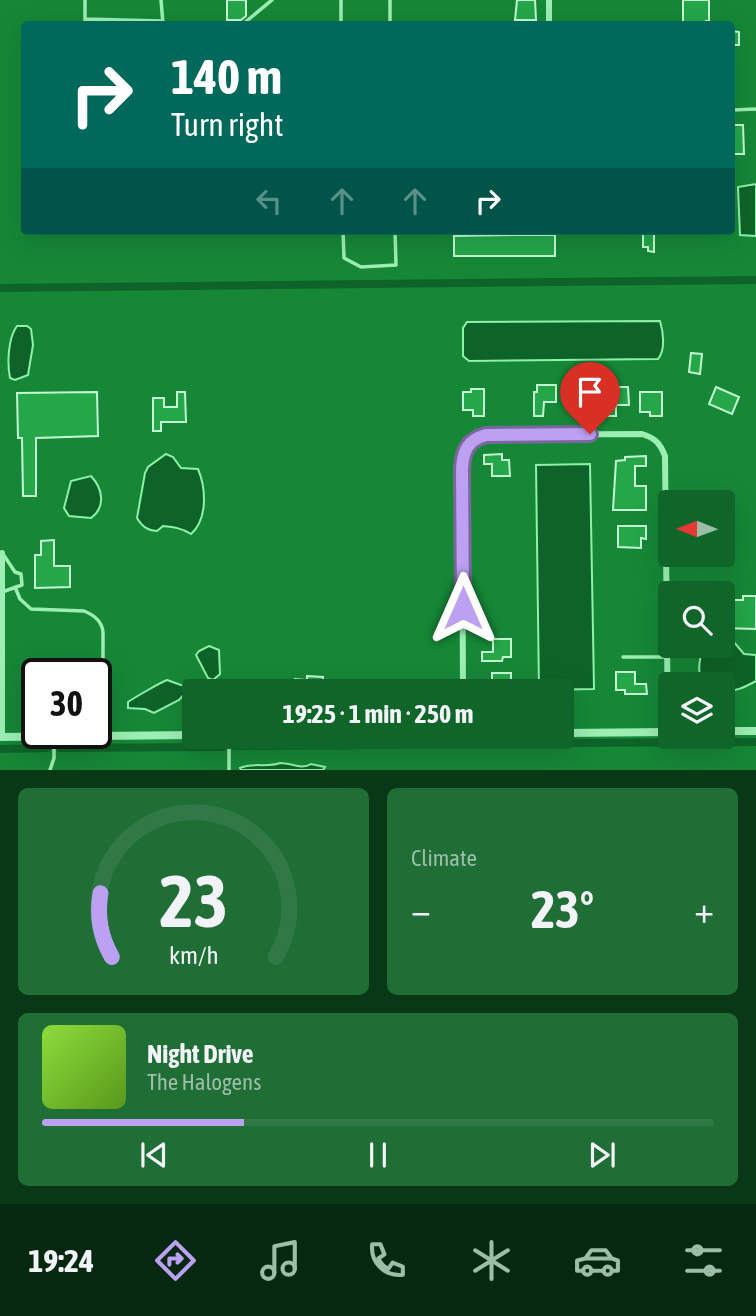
<!DOCTYPE html>
<meta charset="utf-8">
<style>
:root{--surface:#106529;--page:#1e6e35;--text:#f1f3f6;--muted:#9cbda8;--line:#307946;--accent:#bca0f2}
body{margin:0;font-family:"Asap Condensed",sans-serif;background:var(--page);color:var(--text);height:100vh;display:flex;flex-direction:column;font-size:26px;white-space:nowrap}
*{box-sizing:border-box;margin:0}
p{font-size:23px;color:var(--muted)}
.icon{flex:none;width:38px;height:38px;fill:none;stroke:currentColor;stroke-width:2;stroke-linecap:round;stroke-linejoin:round}
.map{position:relative;height:770px;overflow:hidden}
.sheet{display:flex;flex-direction:column;gap:18px;padding:18px;background:#093817;flex:1}
.sheet>*{flex:none}
.top-card{position:absolute;left:21px;top:21px;width:714px;height:214px;border-radius:7px;box-shadow:0 7px 28px #0002;background:#00695c;color:#fff;overflow:hidden}
.needle{width:46px;rotate:271deg}
.fabs{position:absolute;left:658px;top:490px;display:grid;gap:14px}
.fabs a{display:grid;place-items:center;width:77px;height:77px;border-radius:7px;background:var(--surface);box-shadow:0 7px 28px #0002;font-size:35px}
.speed{position:absolute;left:21px;top:658px;display:flex;gap:14px;font-size:35px;font-weight:700;text-align:center}
.speed>*{display:grid;place-content:center;width:91px;height:91px;border-radius:50%;background:var(--surface);box-shadow:0 7px 28px #0002;line-height:1}
.speed .limit{border:4px solid #111;border-radius:10px;background:#fff;color:#111}
.pin{position:absolute;display:grid;place-items:center;width:60px;height:60px;color:#fff;margin:-72px -30px;border-radius:50% 50% 50% 0;rotate:-45deg;box-shadow:0 0 7px #0007}
.pin .icon{rotate:45deg}
.me{position:absolute;width:77px;margin:-38px;rotate:0deg;stroke-linejoin:round;filter:drop-shadow(0 0 5px #0008)}
.turn{display:flex;align-items:center;gap:24px;height:147px;padding:0 35px;font-size:32px}
.turn .icon{width:91px;height:91px;stroke-width:2.5}
.turn b{display:block;font-size:49px;line-height:60px}
.lanes{display:flex;align-items:center;height:66px;padding:0 35px;background:#0003;justify-content:center;gap:35px;direction:ltr}
.lanes .off{opacity:.35}
.big{font-size:52px;font-weight:700;line-height:1.1}
.sheet .tile{flex:1;display:flex;flex-direction:column;justify-content:center;gap:10px;min-width:0;padding:0 24px;border-radius:10px;background:var(--page)}
.sheet .dial{align-items:center;gap:0}
.dial svg{height:182px;overflow:visible;fill:none;stroke:var(--line);stroke-width:7;stroke-linecap:round;text-anchor:middle}
.dial text{fill:var(--text);stroke:none}
.song{display:flex;align-items:center;gap:21px}
.cover{width:84px;height:84px;border-radius:10px;background:linear-gradient(135deg,hsl(90 70% 55%),hsl(90 70% 35%))}
.played{height:7px;border-radius:4px;background:linear-gradient(90deg,var(--accent) 30%,var(--line) 30%)}
.keys{display:flex;justify-content:space-around;direction:ltr}
.heat{display:flex;justify-content:space-between;align-items:center;font-size:38px;direction:ltr}
.sheet .tiles{flex:1;display:grid;gap:18px;grid-template-columns:1fr 1fr}
.tile:last-child{grid-column:span 2}
.trip{position:absolute;left:182px;top:679px;width:392px;height:70px;border-radius:7px;background:var(--surface);box-shadow:0 7px 28px #0002;font-weight:700;line-height:70px;text-align:center}
.menu{display:flex;height:112px;justify-content:space-around;align-items:center;background:#062810;color:var(--muted)}
.menu .icon{width:49px;height:49px}
.menu .current{color:var(--accent)}
.menu b{font-size:32px;color:var(--text)}
.map>svg:first-child{display:block}
.water{fill:#0e6428;stroke:#8ef1a8;stroke-width:2}
.lines{fill:none;stroke-linecap:round;stroke-linejoin:round}
.canal{stroke:#0e6428;stroke-width:8}
.building{fill:#24a649;stroke:#c2fad1;stroke-width:2}
.service{stroke:#9ceeb3;stroke-width:3.5}
.minor{stroke:#9ceeb3;stroke-width:6}
.tertiary{stroke:#9ceeb3;stroke-width:8}
.route-casing{stroke:#7a689d;stroke-width:18}
.route{stroke:#bca0f2;stroke-width:12}
</style>
<div class="map">
<svg width="756" height="770" viewBox="0 0 756 770">
<rect width="100%" height="100%" fill="#168737"/>
<!-- water -->
<path class="water" d="M756,184V236L740,235L738,187Z
M660,321C663,331 666,350 658,359L469,361L463,356V328L467,322Z
M17,326H27L31,329L33,345L28,375L15,380L10,378C7,363 8,338 17,326Z
M166,454L173,457L181,468L198,469C206,488 208,519 191,534C182,528 173,527 163,526L157,531C146,530 142,526 137,518L145,473L148,467Z
M590,464L594,689L539,690L536,465Z
M91,476C103,489 106,507 91,518L69,516L64,508L71,481Z
M723,639L733,641L744,654L756,655V681C745,687 735,692 723,691V684C696,684 696,671 703,648L723,646Z
M209,646L219,650L220,674L213,680L208,678L196,655L199,651Z
M167,680L184,686L187,691L179,700L154,713L145,709L128,708V702C134,698 161,682 167,680Z
M280,763C292,763 301,770 311,764L325,767L323,770H241L240,768C252,762 267,768 280,763Z"/>
<g class="lines">
<!-- canal -->
<path class="canal" d="M0,288L756,280
M563,743L756,742
M235,746L550,744
M60,748L223,747
M0,749L47,748"/>
</g>
<!-- building -->
<path class="building" d="M227,0H246V16L241,20H227Z
M517,0H535L536,20H515Z
M683,0H709V21H706V24H683Z
M732,31L739,32V45H732Z
M732,125H743L744,154H732Z
M643,231H654V252L648,251V247H643Z
M515,235H555V256H454V236Z
M691,353L702,354L700,374L689,372Z
M537,385H556V402H544L543,416H534V392H537Z
M610,387H628L629,405H616V416H606V395H610Z
M716,387L739,397L732,414L709,404Z
M471,389H484V416H473V410H463V392H471Z
M571,390L592,391L594,416L571,412Z
M97,392L98,436L36,438V496H23L22,438H18L17,393Z
M177,392H185L186,422H161V431H153V398H164V407H177Z
M640,392H662V416H650V412H640Z
M502,454V460H509L510,476H492V464H484V455Z
M646,456V466H635V486H646V510H613L616,461L625,460V457Z
M618,526H646V539L641,538V548L618,547Z
M54,540V566H70V587L35,588V555H41V541Z
M696,583H714V593H696Z
M743,596H756V629L723,628V600H743Z
M493,639H511V657H503L502,661H482V652H493Z
M616,672H635V684H646L647,694H625V690H616Z
M492,673H511V691H492Z
M307,676L323,677L322,691H294L295,679L307,680Z"/>
<g class="lines">
<!-- service -->
<path class="service" d="M161,0L163,24
M341,0V24
M390,0V24
M85,19L162,21
M85,24V0
M243,24L272,0
M732,110L756,109
M343,231L344,258L361,267L396,265L395,231
M15,587L20,599L31,609L84,611C94,615 102,621 103,632V734
M2,592L22,585L21,574L15,572L3,554
M623,657H667
M229,737V770
M50,770L54,758V738"/>
<!-- minor -->
<path class="minor" d="M549,0V24
M463,691L462,469C463,451 468,440 486,435L642,434C655,438 660,443 665,456L668,732
M2,737V553"/>
<!-- tertiary -->
<path class="tertiary" d="M723,731H756
M562,733L670,732
M0,737L194,735"/>
</g>
<g class="lines">
<!-- route casing -->
<g class="route-casing">
<path id="route" d="M463,608L462,469C463,450 468,440 486,435L590,434"/>
</g>
<!-- route -->
<use href="#route" class="route"/>
</g>
</svg>
<div class="fabs">
<a><svg class="needle" viewBox="-14 -14 28 28"><path d="M0-13l5 13h-10z" fill="#e53935"/><path d="M0 13l5-13h-10z" fill="#9cbda8"/></svg></a>
<a><svg class="icon" aria-label="search" viewBox="0 0 24 24"><circle cx="10" cy="10" r="6"/><path d="M15 15l6 6"/></svg></a>
<a><svg class="icon" aria-label="layers" viewBox="0 0 24 24"><path d="M12 4l9 5-9 5-9-5zM3 14l9 5 9-5"/></svg></a>
</div>
<div class="speed"><div class="limit">30</div></div>
<div class="pin" style="left:590px;top:434px;background:#d93025"><svg class="icon" aria-label="arrive" viewBox="0 0 24 24"><path d="M6 21V4h12l-3 4 3 4H6"/></svg></div>
<svg class="me" style="left:463px;top:608px" viewBox="-20 -20 40 40"><path d="M0-17L14 15 0 8-14 15z" fill="#bca0f2" stroke="#fff" stroke-width="4"/></svg>
<div class="trip">19:25 · 1 min · 250 m</div>
<div class="top-card">
<div class="turn"><svg class="icon" aria-label="right" viewBox="0 0 24 24"><path d="M7 20v-9h11M14 6l5 5-5 5"/></svg><div><b>140 m</b>Turn right</div></div>
<div class="lanes"><svg class="icon off" aria-label="left" viewBox="0 0 24 24"><path d="M17 20v-9H6M10 6l-5 5 5 5"/></svg><svg class="icon off" aria-label="ahead" viewBox="0 0 24 24"><path d="M12 20V5M6 11l6-6 6 6"/></svg><svg class="icon off" aria-label="ahead" viewBox="0 0 24 24"><path d="M12 20V5M6 11l6-6 6 6"/></svg><svg class="icon" aria-label="right" viewBox="0 0 24 24"><path d="M7 20v-9h11M14 6l5 5-5 5"/></svg></div>
</div>
</div>
<section class="sheet">
<div class="tiles">
<div class="tile dial"><svg viewBox="0 0 100 80">
<path d="M14 69A42 42 0 1 1 86 69"/>
<path d="M14 69A42 42 0 0 1 9 41" stroke="#bca0f2"/>
<text x="50" y="56" font-size="32" font-weight="700">23</text>
<text x="50" y="72" font-size="11">km/h</text>
</svg></div>
<div class="tile"><p>Climate</p>
<div class="heat"><a>−</a><b class="big">23°</b><a>+</a></div>
</div>
<div class="tile">
<div class="song"><i class="cover"></i><div><b>Night Drive</b><p>The Halogens</p></div></div>
<div class="played"></div>
<div class="keys"><svg class="icon" aria-label="previous" viewBox="0 0 24 24"><path d="M18 5L8 12l10 7zM5 5v14"/></svg><svg class="icon" aria-label="pause" viewBox="0 0 24 24"><path d="M8 5v14M16 5v14"/></svg><svg class="icon" aria-label="next" viewBox="0 0 24 24"><path d="M6 5l10 7-10 7zM19 5v14"/></svg></div>
</div>
</div>
</section>
<nav class="menu">
<b>19:24</b>
<svg class="icon current" aria-label="directions" viewBox="0 0 24 24"><path d="M12 3l9 9-9 9-9-9zM9 14v-3h6M13 9l2 2-2 2"/></svg>
<svg class="icon" aria-label="music" viewBox="0 0 24 24"><path d="M9 18V5l10-2v13"/><circle cx="6" cy="18" r="3"/><circle cx="16" cy="16" r="3"/></svg>
<svg class="icon" aria-label="phone" viewBox="0 0 24 24"><path d="M5 4h4l2 5-3 2q2 4 5 5l2-3 5 2v4C11 20 4 13 5 4z"/></svg>
<svg class="icon" aria-label="climate" viewBox="0 0 24 24"><path d="M12 3v18M4 7l16 10M4 17L20 7"/></svg>
<svg class="icon" aria-label="car" viewBox="0 0 24 24"><path d="M5 17H2v-5l4-1 3-4h7l3 4 3 1v5h-3M9 17h6M6 11h13"/><circle cx="7" cy="17" r="2"/><circle cx="17" cy="17" r="2"/></svg>
<svg class="icon" aria-label="filters" viewBox="0 0 24 24"><path d="M4 7h16M4 17h16"/><circle cx="9" cy="7" r="2"/><circle cx="15" cy="17" r="2"/></svg>
</nav>
